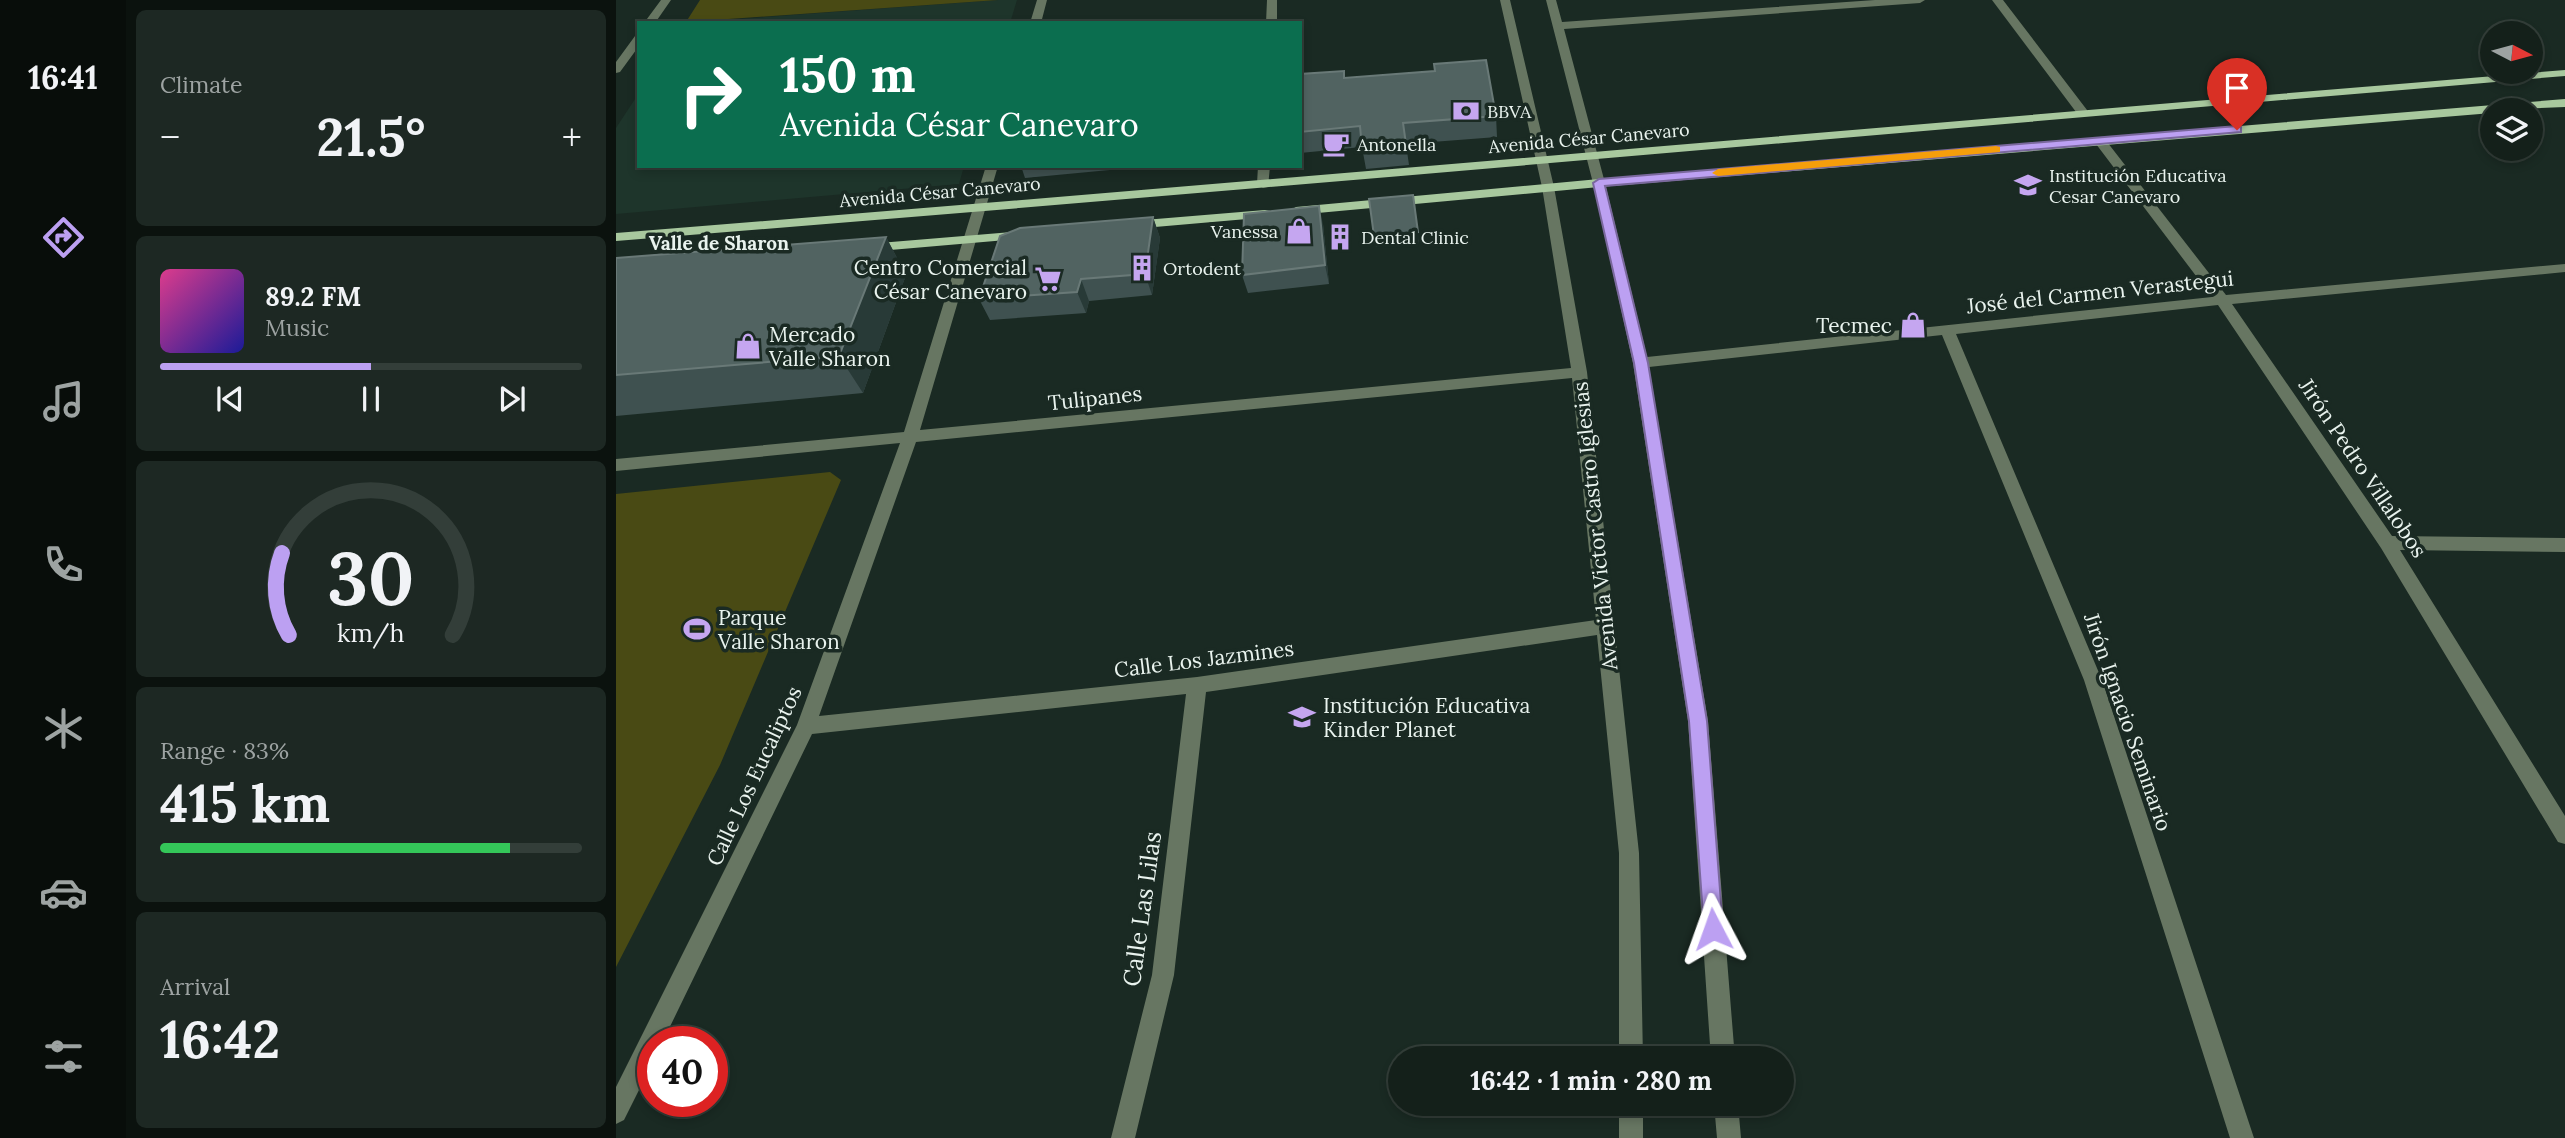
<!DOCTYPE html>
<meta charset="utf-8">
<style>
:root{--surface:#14201a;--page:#1d2823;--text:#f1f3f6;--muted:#9da3a2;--line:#333e39;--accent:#bca0f2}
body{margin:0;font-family:Lora,serif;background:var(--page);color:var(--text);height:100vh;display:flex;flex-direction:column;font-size:26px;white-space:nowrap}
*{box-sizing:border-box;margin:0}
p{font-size:23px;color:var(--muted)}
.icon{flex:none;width:38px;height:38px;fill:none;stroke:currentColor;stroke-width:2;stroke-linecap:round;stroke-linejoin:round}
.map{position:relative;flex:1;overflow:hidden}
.details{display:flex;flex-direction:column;gap:10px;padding:10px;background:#0b120e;width:490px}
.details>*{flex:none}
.guide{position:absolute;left:21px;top:21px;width:665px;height:147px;border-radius:0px;box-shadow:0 4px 10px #0003,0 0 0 2px var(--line);background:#0b6e4f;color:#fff;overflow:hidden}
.needle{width:46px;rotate:96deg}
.fabs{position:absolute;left:1864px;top:21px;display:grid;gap:14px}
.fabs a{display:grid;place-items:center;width:63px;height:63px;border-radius:50%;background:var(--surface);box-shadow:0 4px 10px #0003,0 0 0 2px var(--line);font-size:35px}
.speed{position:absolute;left:21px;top:1026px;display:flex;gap:14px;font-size:35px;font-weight:700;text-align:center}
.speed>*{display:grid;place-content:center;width:91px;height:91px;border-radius:50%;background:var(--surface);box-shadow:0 4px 10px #0003,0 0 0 2px var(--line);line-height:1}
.speed .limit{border:10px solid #d22;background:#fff;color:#111}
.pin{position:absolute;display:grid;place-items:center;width:60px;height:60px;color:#fff;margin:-72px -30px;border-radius:50% 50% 50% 0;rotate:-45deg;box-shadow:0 0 7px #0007}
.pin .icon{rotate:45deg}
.me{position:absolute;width:77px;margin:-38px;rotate:356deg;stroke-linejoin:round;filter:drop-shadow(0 0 5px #0008)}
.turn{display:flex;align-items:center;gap:24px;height:147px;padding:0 28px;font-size:32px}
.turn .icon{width:91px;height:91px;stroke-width:2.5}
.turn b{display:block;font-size:49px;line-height:60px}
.big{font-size:52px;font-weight:700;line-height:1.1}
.details .tile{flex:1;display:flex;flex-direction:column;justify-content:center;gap:10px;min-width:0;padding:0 24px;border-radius:10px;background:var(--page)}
.details .dial{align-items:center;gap:0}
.dial svg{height:182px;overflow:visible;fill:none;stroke:var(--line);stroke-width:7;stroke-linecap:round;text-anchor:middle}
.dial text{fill:var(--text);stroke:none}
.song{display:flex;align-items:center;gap:21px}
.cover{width:84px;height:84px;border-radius:10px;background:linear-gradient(135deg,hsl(330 70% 55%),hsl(240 70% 35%))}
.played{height:7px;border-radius:4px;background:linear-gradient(90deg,var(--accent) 50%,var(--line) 50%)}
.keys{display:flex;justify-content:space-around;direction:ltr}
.heat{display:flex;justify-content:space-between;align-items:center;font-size:38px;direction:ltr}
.charge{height:10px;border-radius:5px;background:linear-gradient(90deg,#34c759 83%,var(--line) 0)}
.trip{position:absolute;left:772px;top:1046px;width:406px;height:70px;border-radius:35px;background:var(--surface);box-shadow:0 4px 10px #0003,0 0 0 2px var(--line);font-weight:700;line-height:70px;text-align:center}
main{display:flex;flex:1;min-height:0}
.tab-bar{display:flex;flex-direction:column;width:126px;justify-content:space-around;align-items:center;background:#080d0a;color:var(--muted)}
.tab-bar .icon{width:49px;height:49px}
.tab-bar .selected{color:var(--accent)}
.tab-bar b{font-size:32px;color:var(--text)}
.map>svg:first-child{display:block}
.built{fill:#1e352b}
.green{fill:#494a14}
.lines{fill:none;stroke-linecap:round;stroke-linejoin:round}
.minor{fill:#677662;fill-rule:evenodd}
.major{fill:#a8c89e;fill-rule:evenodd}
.wall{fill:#3f5150}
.shaded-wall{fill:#283a37}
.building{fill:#516361;stroke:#697977;stroke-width:2}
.route{fill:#bca0f2;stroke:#7a689d;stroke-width:2}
.slow{fill:#f59e0b}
.labels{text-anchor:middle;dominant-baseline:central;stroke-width:7;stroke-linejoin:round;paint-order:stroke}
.far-poi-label{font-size:18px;fill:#e9f3ee;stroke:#1a2a23;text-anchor:start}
.far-street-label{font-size:18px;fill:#e9f3ee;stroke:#1a2a23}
.far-neighbourhood-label{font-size:19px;font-weight:bold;fill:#e9f3ee;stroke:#1a2a23}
.poi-label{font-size:21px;fill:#e9f3ee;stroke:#1a2a23;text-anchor:start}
.street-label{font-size:21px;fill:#e9f3ee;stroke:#1a2a23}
.near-street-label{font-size:24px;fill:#e9f3ee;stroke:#1a2a23}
</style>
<main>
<nav class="tab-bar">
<b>16:41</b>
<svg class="icon selected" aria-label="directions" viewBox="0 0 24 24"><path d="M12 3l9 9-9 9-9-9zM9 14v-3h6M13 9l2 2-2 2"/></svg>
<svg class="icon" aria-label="music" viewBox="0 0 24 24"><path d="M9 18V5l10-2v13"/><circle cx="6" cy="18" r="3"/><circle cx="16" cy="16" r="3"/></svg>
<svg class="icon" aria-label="phone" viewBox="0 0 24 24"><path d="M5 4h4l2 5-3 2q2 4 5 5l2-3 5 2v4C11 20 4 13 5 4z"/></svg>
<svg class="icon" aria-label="climate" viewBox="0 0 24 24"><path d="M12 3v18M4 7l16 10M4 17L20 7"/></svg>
<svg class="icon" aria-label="car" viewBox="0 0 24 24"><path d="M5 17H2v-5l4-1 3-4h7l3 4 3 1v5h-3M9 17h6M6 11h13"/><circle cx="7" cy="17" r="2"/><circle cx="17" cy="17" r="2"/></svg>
<svg class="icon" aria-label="filters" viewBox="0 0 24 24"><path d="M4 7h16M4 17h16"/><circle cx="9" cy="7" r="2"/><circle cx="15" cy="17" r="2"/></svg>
</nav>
<section class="details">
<div class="tile"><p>Climate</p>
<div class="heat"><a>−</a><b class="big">21.5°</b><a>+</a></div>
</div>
<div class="tile">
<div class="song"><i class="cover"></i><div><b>89.2 FM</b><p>Music</p></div></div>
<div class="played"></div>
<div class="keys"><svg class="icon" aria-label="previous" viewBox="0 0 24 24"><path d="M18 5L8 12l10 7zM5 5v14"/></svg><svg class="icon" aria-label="pause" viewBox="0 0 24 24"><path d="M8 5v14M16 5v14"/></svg><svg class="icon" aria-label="next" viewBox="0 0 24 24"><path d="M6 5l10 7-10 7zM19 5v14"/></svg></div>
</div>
<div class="tile dial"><svg viewBox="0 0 100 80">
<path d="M14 69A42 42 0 1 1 86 69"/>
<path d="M14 69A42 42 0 0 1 11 33" stroke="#bca0f2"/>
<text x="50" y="56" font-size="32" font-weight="700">30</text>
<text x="50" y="72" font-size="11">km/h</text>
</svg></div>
<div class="tile"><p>Range · 83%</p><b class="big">415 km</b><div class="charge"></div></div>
<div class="tile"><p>Arrival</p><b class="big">16:42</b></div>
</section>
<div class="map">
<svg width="1949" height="1138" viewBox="0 0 1949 1138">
<rect width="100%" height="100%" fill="#1a2a23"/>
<!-- built -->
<path class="built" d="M382,0H401L394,23H69Z
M23,93V166H348L343,184L0,214V128Z"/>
<!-- green -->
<path class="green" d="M84,0H382L70,22Z
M214,472L225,480L104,765L0,967V494Z"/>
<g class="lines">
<!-- minor -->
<path class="minor" d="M45,0H55L39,23H28Z
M421,0H431L425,23H414Z
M651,0H661V23H650Z
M884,0H894L938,187L971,372L1023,853L1027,1059H1003V853L981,635L590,692L558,975L519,1138H495L536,975L570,694L196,734L47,1041H37V1062L8,1120L0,1124V1087L181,725L284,443L0,471V459L288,432L370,166H382L304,430L955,368L926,187ZM956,378L980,620L581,677L203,716L300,442Z
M930,0H940L946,22L1259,0H1309L1304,3L948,29L989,183L1031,357L1596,297L1480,144V138H1488L1610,295L1949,264V272L1616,304L1776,536L1949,538V552L1784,550L1949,816V844L1942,842L1765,548L1602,305L1340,334L1486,680L1638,1138H1614L1468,680L1326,335L1033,367L1092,721L1119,1059H1095L1072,721L1017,363L977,183Z
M1376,0H1387L1471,110V116H1463Z
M23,35V46L4,72L0,73V62L19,36Z
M642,166H654L652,187L647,188L641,184Z
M1003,1104H1027V1138H1003Z
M1098,1104H1122L1125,1138H1101Z"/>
<!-- major -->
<path class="major" d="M1949,70V76C1299,131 650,189 0,241V233C650,181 1299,124 1949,70Z
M1949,99V107L1876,110V113L983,187L680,215L673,211L680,207L983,179Z
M649,210L654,211V217L516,229L509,225L516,221Z
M408,231L413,232V238L251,252L244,248L251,244Z"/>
</g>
<!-- wall -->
<path class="wall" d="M818,71L880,116L881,137L790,144L793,165L750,169L746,147L684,153V74L729,78Z
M405,166H536L409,178Z
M797,195L803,243L760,247L753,199Z
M537,217L544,238L536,295L473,301L470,313L374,320L363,299Z
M707,224L713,284L632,293L626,275Z
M270,237L290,275L247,393L0,416V258Z"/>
<!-- shaded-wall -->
<path class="shaded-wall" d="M703,206L707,224L713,284L709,265Z
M537,217L544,238L536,295L529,274Z
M270,237L290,275L247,393L223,356Z
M465,279L473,301L470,313L461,292Z"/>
<!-- building -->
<path class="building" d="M870,60L880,116L787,123L790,144L746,148L744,126L684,132V74L728,71V78L819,71L818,64Z
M797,195L802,232L758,236L753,199Z
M703,206L709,265L626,275L628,214Z
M537,217L529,274L465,279L461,292L363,299L384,236L404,228Z
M270,237L223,356L0,375V258Z"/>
<!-- route -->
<path class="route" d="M1621,126L1625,127V132L989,186L1032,363L1091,721L1107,929L1104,936L1097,938L1090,936L1088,929L1073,721L1018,363L977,183L983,179Z"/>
<!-- slow -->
<path class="slow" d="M1380,146L1384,147V152L1102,176L1096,173L1102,169Z"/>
<!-- icons -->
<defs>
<g id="bank-bare" transform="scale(2.1)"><path d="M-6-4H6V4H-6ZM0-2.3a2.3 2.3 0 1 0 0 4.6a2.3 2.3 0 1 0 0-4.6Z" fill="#c5a6f0" stroke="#1a2a23" stroke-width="2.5" paint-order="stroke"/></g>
<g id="cafe-bare" transform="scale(2.1)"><path d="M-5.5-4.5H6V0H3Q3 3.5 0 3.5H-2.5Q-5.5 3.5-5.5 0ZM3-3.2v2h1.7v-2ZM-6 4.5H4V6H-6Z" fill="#c5a6f0" stroke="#1a2a23" stroke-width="2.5" paint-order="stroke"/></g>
<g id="school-bare" transform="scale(2.1)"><path d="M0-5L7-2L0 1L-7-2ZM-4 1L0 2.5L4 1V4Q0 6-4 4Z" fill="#c5a6f0" stroke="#1a2a23" stroke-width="2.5" paint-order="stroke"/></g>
<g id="shop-bare" transform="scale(2.1)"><path d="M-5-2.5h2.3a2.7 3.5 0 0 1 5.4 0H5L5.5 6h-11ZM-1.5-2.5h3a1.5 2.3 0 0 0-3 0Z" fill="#c5a6f0" stroke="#1a2a23" stroke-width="2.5" paint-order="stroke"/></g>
<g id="building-bare" transform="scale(2.1)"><path d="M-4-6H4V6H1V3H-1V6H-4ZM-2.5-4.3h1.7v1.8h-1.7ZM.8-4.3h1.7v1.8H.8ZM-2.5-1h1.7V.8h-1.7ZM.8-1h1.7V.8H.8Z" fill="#c5a6f0" stroke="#1a2a23" stroke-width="2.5" paint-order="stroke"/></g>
<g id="supermarket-bare" transform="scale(2.1)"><path d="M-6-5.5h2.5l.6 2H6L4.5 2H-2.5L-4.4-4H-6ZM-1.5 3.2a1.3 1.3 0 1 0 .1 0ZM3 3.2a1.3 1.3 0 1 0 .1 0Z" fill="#c5a6f0" stroke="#1a2a23" stroke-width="2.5" paint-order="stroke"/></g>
<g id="stadium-bare" transform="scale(2.1)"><path d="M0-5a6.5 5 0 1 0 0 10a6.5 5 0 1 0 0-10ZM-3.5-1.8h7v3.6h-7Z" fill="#c5a6f0" stroke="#1a2a23" stroke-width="2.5" paint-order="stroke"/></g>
</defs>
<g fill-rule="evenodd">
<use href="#bank-bare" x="850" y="111"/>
<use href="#cafe-bare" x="720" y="144"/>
<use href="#school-bare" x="1412" y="185"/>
<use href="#shop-bare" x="683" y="231"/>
<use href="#building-bare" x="724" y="237"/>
<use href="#building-bare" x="526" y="268"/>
<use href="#supermarket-bare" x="432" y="279"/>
<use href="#shop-bare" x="1297" y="325"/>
<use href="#shop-bare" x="132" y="346"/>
<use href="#stadium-bare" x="81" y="629"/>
<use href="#school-bare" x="686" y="717"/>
</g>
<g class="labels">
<!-- far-poi labels -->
<g class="far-poi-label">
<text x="871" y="111">BBVA</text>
<text x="741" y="144">Antonella</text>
<text x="1433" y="175">Institución Educativa<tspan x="1433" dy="21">Cesar Canevaro</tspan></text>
<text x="662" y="231" text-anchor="end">Vanessa</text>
<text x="745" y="237">Dental Clinic</text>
<text x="547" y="268">Ortodent</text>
</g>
<!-- far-street labels -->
<g class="far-street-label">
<text transform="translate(973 138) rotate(-5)">Avenida César Canevaro</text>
<text transform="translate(324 192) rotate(-5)">Avenida César Canevaro</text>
</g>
<!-- far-neighbourhood labels -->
<g class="far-neighbourhood-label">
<text x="103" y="243">Valle de Sharon</text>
</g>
<!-- poi labels -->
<g class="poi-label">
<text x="411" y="267" text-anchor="end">Centro Comercial<tspan x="411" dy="24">César Canevaro</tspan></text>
<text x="1276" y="325" text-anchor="end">Tecmec</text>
<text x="153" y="334">Mercado<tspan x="153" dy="24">Valle Sharon</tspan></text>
<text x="102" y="617">Parque<tspan x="102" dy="24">Valle Sharon</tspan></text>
<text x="707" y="705">Institución Educativa<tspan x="707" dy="24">Kinder Planet</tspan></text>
</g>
<!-- street labels -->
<g class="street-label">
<text transform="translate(1484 292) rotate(-6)">José del Carmen Verastegui</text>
<text transform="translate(479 398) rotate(-6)">Tulipanes</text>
<text transform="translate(1747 468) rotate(56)">Jirón Pedro Villalobos</text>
<text transform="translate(979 526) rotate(-96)">Avenida Victor Castro Iglesias</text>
<text transform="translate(588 659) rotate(-7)">Calle Los Jazmines</text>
<text transform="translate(1512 722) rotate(71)">Jirón Ignacio Seminario</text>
<text transform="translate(138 776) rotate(-65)">Calle Los Eucaliptos</text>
</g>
<!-- near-street labels -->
<g class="near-street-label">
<text transform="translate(526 909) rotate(-82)">Calle Las Lilas</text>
</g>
</g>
</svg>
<div class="fabs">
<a><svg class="needle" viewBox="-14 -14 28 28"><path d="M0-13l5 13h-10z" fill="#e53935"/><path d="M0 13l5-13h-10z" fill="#9da3a2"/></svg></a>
<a><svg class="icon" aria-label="layers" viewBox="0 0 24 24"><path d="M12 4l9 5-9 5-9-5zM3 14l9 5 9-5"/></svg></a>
</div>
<div class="speed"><div class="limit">40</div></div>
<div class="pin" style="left:1621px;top:130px;background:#d93025"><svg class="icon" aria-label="arrive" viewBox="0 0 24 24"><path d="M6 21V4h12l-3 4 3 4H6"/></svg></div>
<svg class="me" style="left:1097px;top:929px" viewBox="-20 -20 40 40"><path d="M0-17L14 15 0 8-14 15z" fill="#bca0f2" stroke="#fff" stroke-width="4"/></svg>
<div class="trip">16:42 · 1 min · 280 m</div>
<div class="guide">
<div class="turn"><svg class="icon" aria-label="right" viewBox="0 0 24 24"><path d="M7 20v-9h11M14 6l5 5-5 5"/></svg><div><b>150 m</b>Avenida César Canevaro</div></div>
</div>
</div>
</main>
